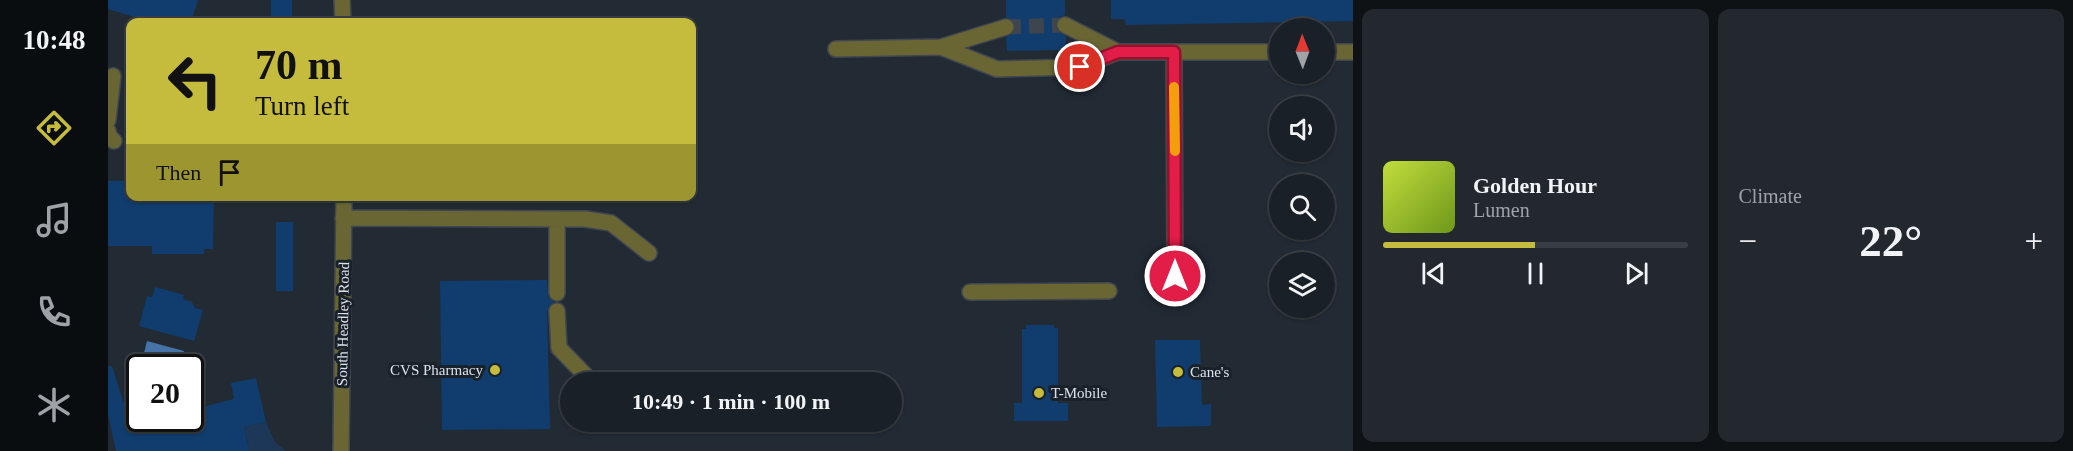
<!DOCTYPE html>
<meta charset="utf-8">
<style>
:root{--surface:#1a2027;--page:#23282f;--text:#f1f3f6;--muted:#9fa3a7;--line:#383e44;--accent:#c5bc3d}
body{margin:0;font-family:"Times New Roman",serif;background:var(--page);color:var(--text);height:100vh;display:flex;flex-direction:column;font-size:22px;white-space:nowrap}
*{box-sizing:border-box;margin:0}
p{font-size:20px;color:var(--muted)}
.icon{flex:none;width:33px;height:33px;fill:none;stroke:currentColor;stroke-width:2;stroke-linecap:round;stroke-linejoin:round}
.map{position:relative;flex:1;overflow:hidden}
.sheet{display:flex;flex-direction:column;gap:9px;padding:9px;background:#0e1215;width:720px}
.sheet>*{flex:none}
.banner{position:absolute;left:18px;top:18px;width:570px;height:183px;border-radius:12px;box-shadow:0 2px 4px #0004,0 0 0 2px var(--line);background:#c5bc3d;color:#111;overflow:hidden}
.needle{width:39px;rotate:359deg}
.fabs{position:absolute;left:1161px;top:18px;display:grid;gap:12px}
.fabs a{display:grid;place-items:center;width:66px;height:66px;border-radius:50%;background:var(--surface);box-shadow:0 2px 4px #0004,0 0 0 2px var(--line);font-size:30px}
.speed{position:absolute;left:18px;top:354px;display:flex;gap:12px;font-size:30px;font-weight:700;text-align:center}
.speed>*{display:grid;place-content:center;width:78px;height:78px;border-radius:50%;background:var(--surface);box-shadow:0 2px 4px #0004,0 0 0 2px var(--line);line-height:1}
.speed .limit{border:3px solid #111;border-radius:9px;background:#fff;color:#111}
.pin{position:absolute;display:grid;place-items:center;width:51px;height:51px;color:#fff;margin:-26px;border:3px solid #fff;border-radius:50%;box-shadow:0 2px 6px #0007}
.me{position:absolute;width:66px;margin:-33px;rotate:0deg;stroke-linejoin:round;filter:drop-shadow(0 0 4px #0008)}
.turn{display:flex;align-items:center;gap:21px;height:126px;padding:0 30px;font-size:27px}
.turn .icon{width:78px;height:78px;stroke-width:2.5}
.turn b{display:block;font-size:42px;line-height:51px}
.then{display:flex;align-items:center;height:57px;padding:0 30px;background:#0003;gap:12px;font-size:22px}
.big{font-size:45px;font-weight:800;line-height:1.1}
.sheet .card{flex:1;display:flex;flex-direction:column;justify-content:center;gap:9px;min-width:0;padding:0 21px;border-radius:12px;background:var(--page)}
.song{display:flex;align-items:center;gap:18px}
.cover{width:72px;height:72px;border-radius:9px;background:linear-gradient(135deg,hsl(70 70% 55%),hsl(80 70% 35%))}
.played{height:6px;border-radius:3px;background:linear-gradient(90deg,var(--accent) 50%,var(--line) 50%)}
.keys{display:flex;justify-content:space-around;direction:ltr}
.heat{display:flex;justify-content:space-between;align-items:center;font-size:33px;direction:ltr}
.sheet .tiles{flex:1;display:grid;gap:9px;grid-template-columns:repeat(2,1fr)}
.trip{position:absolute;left:452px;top:372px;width:342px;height:60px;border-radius:30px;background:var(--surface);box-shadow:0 2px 4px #0004,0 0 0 2px var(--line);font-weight:800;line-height:60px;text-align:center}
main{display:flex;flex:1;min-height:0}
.tabs{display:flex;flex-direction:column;width:108px;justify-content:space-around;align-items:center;background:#0a0d10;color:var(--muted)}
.tabs .icon{width:42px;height:42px}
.tabs .selected{color:var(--accent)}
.tabs b{font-size:27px;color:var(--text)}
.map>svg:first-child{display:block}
.green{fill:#1c3757}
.water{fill:#4774a8}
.building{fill:#103d6d}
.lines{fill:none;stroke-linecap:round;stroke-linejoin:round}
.minor-tunnel{stroke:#3e454f;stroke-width:15;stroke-dasharray:15 8;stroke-linecap:butt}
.minor-casing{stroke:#404751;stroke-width:18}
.minor{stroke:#6a6634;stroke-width:15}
.route-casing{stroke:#92132f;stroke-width:15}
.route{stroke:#e11d48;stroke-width:10}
.slow{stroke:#f59e0b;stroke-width:10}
.poi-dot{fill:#c5bc3d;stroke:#19212a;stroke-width:2}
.labels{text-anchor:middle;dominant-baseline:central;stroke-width:6;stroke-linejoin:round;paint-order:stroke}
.street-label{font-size:15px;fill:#dce1e8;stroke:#19212a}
.poi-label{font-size:15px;fill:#dce1e8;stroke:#19212a;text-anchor:start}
</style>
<main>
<nav class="tabs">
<b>10:48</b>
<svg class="icon selected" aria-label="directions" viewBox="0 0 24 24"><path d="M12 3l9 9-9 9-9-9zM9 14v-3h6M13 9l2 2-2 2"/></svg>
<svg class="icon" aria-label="music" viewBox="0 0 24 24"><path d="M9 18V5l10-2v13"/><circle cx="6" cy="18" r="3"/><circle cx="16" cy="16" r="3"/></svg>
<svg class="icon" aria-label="phone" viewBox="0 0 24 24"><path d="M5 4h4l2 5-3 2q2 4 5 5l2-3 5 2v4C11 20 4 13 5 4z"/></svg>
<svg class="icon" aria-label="climate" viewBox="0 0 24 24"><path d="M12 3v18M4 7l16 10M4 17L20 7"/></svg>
</nav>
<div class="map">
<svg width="1245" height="451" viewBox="0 0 1245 451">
<rect width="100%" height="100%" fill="#222a34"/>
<!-- green -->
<path class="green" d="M158,422L167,442L178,451H139L141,450L136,427Z"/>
<!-- water -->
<path class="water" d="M39,341L76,351L71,367H60L34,361Z"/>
<!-- building -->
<path class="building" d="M0,0H90L83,22H43L0,9Z
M163,0H184V22H163Z
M898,0H957V15L951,17L947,25L949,31L958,36V50L899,51L898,37L905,34L908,29L905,20L898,17Z
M1003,0H1245V21L1018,25L1017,19H1003Z
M0,181H22V196H106L105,249H96V254H44V246H0Z
M168,222H185V291H168Z
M439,280L440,297L446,302L441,306L439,312L442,429L334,430L332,281Z
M47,287L76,295L75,299L84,302L87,308L95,310L86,341L31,326L39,296L44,297Z
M918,325H946V328H950V403H960V421H906V403H914V329H918Z
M1047,340H1092L1094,405L1103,404V426L1049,427Z
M0,366H4L22,423L43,418H82V410L126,399L123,383L148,378L158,422L136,427L141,451H8L0,414Z"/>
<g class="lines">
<!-- minor-tunnel -->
<path class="minor-tunnel" d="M898,27L957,25"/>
<!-- minor casing -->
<g class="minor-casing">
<path id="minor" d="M234,0L235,22
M957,25L1010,52
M833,47L898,27
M728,49L833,47L889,69L972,67L1010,52H1172
M1066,52L1067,276
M1216,52H1245
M0,120L5,76
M0,131L1,136L6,141
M235,218L477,219L503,223L541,253
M449,219V293
M862,292L1001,291
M449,311L451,348L482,380
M233,451L236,196"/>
</g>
<!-- minor -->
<use href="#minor" class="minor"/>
</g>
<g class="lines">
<!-- route casing -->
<g class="route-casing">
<path id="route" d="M972,67L1010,52H1066L1067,276"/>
</g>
<!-- route -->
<use href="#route" class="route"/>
<!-- slow -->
<path class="slow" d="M1066,87L1067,151"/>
</g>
<!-- markers -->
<g class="poi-dot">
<circle cx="387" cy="370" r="6"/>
<circle cx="1070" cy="372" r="6"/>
<circle cx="931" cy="393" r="6"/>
</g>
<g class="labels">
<!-- street labels -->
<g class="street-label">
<text transform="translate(235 324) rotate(-89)">South Headley Road</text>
</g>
<!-- poi labels -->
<g class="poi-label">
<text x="375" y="370" text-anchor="end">CVS Pharmacy</text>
<text x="1082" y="372">Cane's</text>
<text x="943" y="393">T-Mobile</text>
</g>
</g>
</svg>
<div class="fabs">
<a><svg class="needle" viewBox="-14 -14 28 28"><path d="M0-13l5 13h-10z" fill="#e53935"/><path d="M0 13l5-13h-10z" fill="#9fa3a7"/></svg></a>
<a><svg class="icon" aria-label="sound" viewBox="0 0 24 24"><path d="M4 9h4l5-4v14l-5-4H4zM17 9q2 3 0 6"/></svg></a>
<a><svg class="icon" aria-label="search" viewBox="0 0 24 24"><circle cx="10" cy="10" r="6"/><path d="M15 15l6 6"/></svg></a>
<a><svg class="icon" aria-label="layers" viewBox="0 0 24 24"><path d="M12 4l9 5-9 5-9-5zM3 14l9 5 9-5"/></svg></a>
</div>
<div class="speed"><div class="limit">20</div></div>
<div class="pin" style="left:972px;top:67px;background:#d93025"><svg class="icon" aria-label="arrive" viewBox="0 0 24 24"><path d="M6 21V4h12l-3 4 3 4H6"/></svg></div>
<svg class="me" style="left:1067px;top:276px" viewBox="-20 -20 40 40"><circle r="17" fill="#e11d48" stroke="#fff" stroke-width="3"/><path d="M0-11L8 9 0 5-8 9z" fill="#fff"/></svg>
<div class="trip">10:49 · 1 min · 100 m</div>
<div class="banner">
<div class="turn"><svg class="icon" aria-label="left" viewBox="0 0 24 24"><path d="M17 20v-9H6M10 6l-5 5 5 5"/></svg><div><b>70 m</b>Turn left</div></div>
<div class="then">Then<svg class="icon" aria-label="arrive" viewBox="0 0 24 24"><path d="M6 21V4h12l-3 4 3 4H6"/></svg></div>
</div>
</div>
<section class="sheet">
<div class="tiles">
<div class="card">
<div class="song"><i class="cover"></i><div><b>Golden Hour</b><p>Lumen</p></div></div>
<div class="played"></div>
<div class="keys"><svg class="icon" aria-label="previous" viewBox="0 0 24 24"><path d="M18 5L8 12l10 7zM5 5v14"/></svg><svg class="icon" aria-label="pause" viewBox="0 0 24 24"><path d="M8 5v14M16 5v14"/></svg><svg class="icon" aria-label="next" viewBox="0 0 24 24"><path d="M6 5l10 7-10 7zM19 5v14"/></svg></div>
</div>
<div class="card"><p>Climate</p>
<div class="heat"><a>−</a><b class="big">22°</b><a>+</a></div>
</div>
</div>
</section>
</main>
